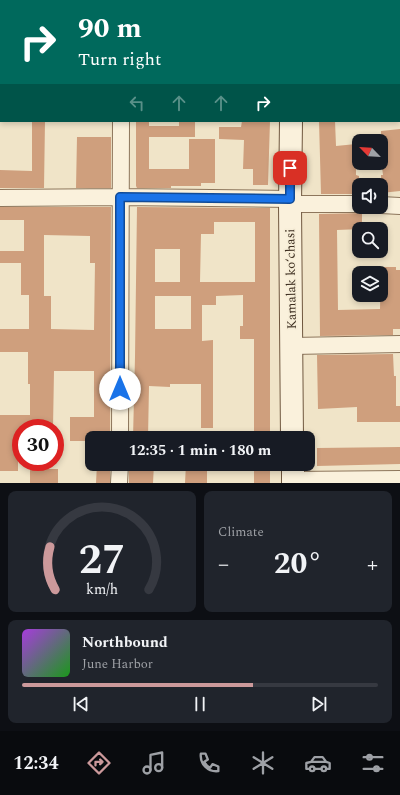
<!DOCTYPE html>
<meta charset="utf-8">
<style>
:root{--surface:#171b24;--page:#20242c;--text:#f1f3f6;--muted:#9ea1a6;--line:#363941;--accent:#cc999b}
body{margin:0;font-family:Spectral,serif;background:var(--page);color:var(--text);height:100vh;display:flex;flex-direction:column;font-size:15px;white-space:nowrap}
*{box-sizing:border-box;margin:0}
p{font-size:13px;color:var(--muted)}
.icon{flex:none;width:22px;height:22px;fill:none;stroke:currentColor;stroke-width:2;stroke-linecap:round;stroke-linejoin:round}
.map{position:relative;height:483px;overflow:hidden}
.sheet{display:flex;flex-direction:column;gap:8px;padding:8px;background:#0d0f14;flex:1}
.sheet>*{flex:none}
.top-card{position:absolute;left:0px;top:0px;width:400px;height:122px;box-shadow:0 2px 6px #0003;background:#00695c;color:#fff;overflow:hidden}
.needle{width:26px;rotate:295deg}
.controls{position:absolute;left:352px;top:134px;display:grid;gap:8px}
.controls a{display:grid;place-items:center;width:36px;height:36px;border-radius:8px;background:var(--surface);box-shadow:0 2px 6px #0003;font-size:20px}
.speed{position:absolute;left:12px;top:419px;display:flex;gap:8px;font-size:20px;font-weight:700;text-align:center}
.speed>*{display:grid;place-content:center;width:52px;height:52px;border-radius:50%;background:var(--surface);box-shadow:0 2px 6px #0003;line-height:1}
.speed .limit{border:6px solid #d22;background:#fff;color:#111}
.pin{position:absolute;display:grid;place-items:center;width:34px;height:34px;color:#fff;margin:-17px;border-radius:8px;box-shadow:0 2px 6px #0006}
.me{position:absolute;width:44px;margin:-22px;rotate:0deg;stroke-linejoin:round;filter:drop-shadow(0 0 3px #0008)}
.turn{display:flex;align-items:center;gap:14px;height:84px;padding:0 12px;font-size:18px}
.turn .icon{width:52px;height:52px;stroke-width:2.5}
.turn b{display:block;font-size:28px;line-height:34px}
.lanes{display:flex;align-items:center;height:38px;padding:0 12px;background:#0003;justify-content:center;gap:20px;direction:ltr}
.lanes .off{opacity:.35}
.big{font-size:30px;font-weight:700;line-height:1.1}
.sheet .tile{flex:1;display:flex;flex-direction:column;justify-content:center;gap:6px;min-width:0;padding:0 14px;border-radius:8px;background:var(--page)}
.sheet .dial{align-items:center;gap:0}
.dial svg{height:104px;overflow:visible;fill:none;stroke:var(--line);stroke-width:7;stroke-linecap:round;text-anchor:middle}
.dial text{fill:var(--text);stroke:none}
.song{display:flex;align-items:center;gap:12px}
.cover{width:48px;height:48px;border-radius:6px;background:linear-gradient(135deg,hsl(280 70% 55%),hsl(120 70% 35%))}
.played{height:4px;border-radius:2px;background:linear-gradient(90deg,var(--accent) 65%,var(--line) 65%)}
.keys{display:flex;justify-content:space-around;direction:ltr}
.heat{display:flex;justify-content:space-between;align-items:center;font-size:22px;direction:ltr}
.sheet .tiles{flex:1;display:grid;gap:8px;grid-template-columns:1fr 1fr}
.tile:last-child{grid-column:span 2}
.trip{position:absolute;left:85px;top:431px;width:230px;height:40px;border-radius:8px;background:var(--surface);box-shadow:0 2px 6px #0003;font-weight:700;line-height:40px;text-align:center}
.tab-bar{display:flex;height:64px;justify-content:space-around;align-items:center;background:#090b0e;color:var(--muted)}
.tab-bar .icon{width:28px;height:28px}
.tab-bar .current{color:var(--accent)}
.tab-bar b{font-size:18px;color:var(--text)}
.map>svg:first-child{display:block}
.building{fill:#cf9f7d;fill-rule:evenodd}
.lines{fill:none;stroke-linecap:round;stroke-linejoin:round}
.street-casing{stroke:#8d765c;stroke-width:18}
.secondary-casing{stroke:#6f573f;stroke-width:24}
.street{stroke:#faf1dc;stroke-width:16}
.secondary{stroke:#faf1dc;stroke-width:22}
.route-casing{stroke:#114b97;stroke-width:10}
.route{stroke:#1a73e8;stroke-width:7}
.labels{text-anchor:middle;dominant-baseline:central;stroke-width:3.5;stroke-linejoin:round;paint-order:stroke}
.street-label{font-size:13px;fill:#3d2e20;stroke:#f7eed8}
</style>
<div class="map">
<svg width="400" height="483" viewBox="0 0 400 483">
<rect width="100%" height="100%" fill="#f0e4c8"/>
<!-- building -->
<path class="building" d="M32,121H45L44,188H0V170L32,171Z
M136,121H149V126H179V121H195V137H149V169H189V139H215V183H201V186H171V188H137L136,186Z
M242,121H270L268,185H253V169H243L244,140L219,139V127H241Z
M319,121H335L336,146L356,144V175L359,176V194H321Z
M400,129V191L381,193V175H383L381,160V131Z
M77,137H111V188H76Z
M0,207H111V208L110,438H92V441H70V417H94V371H54L53,428H21V440H18V471H0V415H30V384H28V352H0V329H29V295H21V263H0V251H24V220H0ZM44,235L90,236V263H95L94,330L51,329V296H44Z
M137,207L270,208V438H254V339H240V326H243V295L216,296V305H202V341L213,340V428H201V384H170V387L149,386L148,438H133L135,357ZM214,222H255V282H200L201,234H214ZM155,249H180V282H155ZM155,296H191V329H155Z
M362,213V229L337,230L338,310L380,309L381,267H396V270H400V329H393V335L320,336L319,214Z
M393,354L394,376H396V406H400V422H357V407L318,409L317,355Z
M400,447V464L317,466V448Z
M97,464H110V483H96Z
M129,464H154L153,483H129Z
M186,464H207V483H185Z
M254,464H270V483H254Z
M30,469H58V483H30Z"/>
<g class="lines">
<!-- street casing -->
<g class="street-casing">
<path id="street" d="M123,1V0
M0,198L120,197L290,199
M290,204H359
M381,205L400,206
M292,346L400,344
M120,438L121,121
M293,480L400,479
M119,483L120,464"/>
</g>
<!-- secondary casing -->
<g class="secondary-casing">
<path id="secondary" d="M292,1V0
M291,121L290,204L292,438
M293,464V483"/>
</g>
<!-- street -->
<use href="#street" class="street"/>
<!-- secondary -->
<use href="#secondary" class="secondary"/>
</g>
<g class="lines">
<!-- route casing -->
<g class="route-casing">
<path id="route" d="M120,389V197L290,199V168"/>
</g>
<!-- route -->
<use href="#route" class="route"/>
</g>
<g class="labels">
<!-- street labels -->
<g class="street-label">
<text transform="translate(291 279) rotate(-91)">Kamalak koʻchasi</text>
</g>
</g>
</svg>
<div class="controls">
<a><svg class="needle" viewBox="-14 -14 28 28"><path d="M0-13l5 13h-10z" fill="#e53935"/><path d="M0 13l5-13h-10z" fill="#9ea1a6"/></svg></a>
<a><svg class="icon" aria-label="sound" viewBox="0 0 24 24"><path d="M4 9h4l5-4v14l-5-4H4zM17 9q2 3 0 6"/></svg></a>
<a><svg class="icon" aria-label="search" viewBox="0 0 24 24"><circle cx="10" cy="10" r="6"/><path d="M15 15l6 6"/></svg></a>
<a><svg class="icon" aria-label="layers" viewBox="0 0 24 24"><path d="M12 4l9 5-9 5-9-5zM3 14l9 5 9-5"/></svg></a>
</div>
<div class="speed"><div class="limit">30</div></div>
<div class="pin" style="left:290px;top:168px;background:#d93025"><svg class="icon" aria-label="arrive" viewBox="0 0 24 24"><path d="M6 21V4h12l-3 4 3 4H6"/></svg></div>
<svg class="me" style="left:120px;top:389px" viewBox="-20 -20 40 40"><circle r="19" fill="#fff"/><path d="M0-13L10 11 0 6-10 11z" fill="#1a73e8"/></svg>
<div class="trip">12:35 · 1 min · 180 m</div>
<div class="top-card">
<div class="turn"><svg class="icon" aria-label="right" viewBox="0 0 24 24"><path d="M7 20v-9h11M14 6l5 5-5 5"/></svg><div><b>90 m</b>Turn right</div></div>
<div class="lanes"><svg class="icon off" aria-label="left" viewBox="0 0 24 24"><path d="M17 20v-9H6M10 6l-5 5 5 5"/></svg><svg class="icon off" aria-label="ahead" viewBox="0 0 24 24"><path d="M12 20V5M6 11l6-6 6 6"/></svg><svg class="icon off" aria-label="ahead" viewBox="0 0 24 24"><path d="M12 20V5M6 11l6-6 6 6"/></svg><svg class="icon" aria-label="right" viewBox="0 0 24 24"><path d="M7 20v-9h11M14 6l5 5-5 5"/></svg></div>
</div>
</div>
<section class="sheet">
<div class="tiles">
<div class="tile dial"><svg viewBox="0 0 100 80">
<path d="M14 69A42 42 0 1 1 86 69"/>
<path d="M14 69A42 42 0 0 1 10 36" stroke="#cc999b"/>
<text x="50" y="56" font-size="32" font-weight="700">27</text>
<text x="50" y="72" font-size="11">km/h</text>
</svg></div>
<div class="tile"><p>Climate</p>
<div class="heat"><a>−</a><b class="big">20°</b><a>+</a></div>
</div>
<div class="tile">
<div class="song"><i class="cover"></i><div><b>Northbound</b><p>June Harbor</p></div></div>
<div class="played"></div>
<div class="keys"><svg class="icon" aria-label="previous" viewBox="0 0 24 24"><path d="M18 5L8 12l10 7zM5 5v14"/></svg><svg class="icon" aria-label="pause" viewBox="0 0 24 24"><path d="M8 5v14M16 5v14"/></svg><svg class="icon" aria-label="next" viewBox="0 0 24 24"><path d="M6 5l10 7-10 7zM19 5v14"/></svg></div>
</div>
</div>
</section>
<nav class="tab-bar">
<b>12:34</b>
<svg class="icon current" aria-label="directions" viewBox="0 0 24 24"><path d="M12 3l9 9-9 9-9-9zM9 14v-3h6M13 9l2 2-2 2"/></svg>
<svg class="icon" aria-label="music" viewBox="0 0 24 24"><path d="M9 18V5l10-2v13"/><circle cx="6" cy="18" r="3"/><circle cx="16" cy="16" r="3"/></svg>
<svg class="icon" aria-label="phone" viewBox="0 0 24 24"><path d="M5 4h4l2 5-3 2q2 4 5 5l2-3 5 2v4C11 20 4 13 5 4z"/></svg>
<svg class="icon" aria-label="climate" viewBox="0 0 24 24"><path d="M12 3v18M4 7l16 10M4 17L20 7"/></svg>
<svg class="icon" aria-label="car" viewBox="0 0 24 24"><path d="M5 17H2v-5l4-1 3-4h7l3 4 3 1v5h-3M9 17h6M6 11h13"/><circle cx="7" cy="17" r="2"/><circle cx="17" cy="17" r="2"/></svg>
<svg class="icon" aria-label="filters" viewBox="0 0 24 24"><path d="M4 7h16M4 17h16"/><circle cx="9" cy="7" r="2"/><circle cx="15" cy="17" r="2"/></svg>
</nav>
